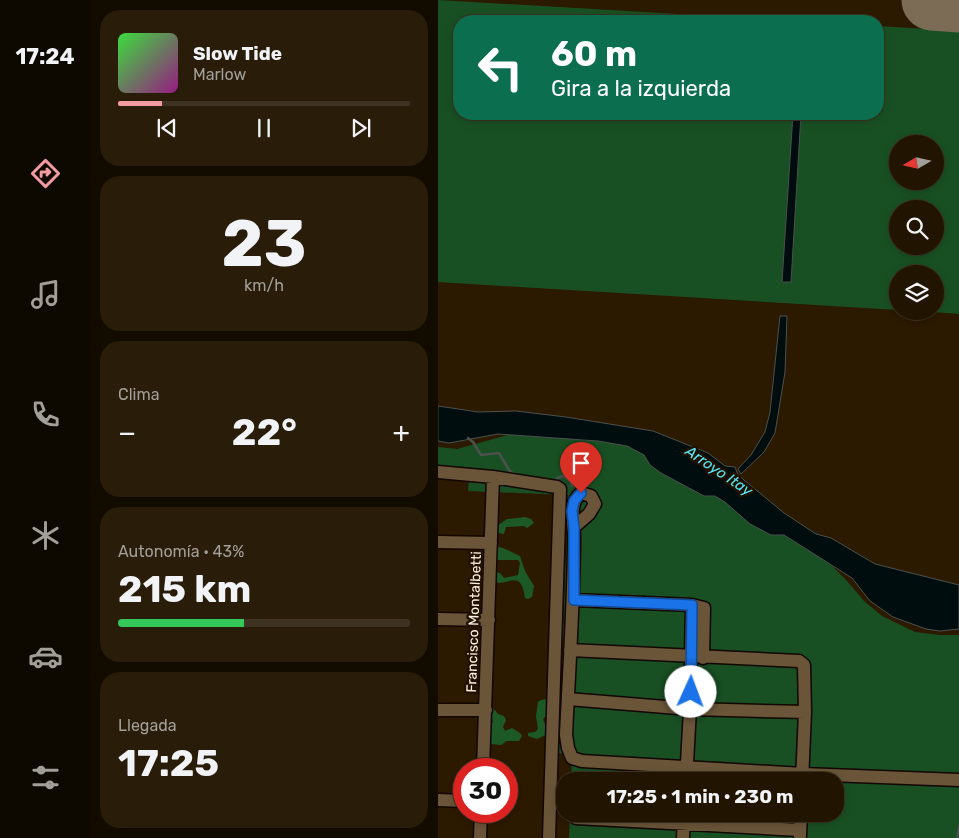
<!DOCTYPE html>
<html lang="es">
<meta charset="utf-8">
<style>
:root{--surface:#211400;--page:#291d0a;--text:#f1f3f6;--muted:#a29e99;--line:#3e3322;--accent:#f49aa1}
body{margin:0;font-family:Rubik,sans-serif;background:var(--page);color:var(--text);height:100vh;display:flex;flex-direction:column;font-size:19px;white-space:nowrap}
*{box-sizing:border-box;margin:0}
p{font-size:16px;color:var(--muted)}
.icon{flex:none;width:28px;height:28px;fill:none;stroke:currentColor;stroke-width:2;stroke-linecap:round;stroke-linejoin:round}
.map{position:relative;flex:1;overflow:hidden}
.drawer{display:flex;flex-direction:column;gap:10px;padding:10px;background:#120b00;width:348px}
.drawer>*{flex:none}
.top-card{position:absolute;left:15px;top:15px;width:431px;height:105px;border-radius:20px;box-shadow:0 2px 8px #0003,0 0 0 1px var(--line);background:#0b6e4f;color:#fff;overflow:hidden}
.needle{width:32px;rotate:261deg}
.fabs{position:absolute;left:451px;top:135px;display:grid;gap:10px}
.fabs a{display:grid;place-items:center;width:55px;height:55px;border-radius:50%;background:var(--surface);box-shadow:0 2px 8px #0003,0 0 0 1px var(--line);font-size:25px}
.speed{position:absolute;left:15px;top:758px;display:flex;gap:10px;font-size:25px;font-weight:700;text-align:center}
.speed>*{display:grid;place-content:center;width:65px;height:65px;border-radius:50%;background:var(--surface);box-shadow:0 2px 8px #0003,0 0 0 1px var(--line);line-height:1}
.speed .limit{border:8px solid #d22;background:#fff;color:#111}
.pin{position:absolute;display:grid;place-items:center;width:42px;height:42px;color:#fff;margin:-51px -21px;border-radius:50% 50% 50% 0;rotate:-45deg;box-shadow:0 0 5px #0007}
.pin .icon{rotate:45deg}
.me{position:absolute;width:55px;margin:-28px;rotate:2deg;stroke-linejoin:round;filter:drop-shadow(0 0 4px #0008)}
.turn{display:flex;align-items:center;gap:18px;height:105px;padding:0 15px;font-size:22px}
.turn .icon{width:65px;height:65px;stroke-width:2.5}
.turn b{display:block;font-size:35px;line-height:42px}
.big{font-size:38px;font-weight:700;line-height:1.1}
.drawer .widget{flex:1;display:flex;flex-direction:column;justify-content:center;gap:8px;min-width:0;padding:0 18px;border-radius:20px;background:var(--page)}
.drawer .dial{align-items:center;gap:0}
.dial b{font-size:65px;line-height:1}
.song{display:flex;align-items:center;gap:15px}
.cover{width:60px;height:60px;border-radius:8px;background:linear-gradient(135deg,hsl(120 70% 55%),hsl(310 70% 35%))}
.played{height:5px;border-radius:2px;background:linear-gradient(90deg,var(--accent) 15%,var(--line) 15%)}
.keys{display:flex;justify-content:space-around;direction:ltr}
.heat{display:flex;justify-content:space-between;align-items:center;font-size:28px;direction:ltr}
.charge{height:8px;border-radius:4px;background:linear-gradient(90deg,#34c759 43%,var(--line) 0)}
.trip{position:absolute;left:118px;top:772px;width:288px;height:50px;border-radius:20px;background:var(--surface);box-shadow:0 2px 8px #0003,0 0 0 1px var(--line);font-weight:700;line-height:50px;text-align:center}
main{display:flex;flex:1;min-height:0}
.tabs{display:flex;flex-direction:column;width:90px;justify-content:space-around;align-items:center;background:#0d0800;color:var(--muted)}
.tabs .icon{width:35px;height:35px}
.tabs .active{color:var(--accent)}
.tabs b{font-size:22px;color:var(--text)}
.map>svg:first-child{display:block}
.green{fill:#195023;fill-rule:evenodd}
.forest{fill:#1c5927}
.water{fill:#000d0f;stroke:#4c514e}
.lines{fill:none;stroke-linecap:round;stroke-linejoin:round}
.stream{stroke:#4c514e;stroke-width:2.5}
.runway{stroke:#7c6c56;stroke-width:61}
.minor-casing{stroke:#130500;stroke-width:15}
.minor{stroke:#6a5539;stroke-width:12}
.route-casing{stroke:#114b97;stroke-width:12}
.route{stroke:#1a73e8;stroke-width:9}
.labels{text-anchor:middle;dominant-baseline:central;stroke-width:5;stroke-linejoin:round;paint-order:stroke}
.street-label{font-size:14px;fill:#fef1e1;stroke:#210}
.water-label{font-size:15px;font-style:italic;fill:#54e9f9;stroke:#210}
</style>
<main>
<nav class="tabs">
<b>17:24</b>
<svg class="icon active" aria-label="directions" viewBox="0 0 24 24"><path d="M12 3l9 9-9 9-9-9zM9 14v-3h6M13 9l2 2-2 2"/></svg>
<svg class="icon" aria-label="music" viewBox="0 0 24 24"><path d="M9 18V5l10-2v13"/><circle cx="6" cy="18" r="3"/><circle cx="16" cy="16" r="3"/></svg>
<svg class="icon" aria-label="phone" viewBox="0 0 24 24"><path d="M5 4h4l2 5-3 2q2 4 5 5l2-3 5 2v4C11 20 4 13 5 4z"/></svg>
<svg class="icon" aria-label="climate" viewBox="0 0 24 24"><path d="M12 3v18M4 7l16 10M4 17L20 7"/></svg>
<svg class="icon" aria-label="car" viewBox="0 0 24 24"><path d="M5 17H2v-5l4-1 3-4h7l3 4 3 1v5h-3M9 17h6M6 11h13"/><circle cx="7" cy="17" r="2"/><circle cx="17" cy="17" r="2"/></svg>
<svg class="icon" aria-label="filters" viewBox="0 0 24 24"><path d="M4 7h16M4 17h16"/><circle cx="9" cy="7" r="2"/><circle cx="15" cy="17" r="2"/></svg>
</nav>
<section class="drawer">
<div class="widget">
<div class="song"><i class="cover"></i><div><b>Slow Tide</b><p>Marlow</p></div></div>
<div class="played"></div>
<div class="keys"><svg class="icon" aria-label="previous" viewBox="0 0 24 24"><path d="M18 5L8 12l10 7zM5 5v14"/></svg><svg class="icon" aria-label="pause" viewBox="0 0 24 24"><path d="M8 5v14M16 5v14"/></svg><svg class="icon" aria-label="next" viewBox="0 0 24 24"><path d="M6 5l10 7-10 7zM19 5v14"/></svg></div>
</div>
<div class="widget dial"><b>23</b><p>km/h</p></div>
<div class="widget"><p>Clima</p>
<div class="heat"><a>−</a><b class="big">22°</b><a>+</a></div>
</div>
<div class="widget"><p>Autonomía · 43%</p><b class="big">215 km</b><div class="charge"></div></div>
<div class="widget"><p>Llegada</p><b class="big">17:25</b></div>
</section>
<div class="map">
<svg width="522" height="838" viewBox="0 0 522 838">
<rect width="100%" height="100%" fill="#2c1a00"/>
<!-- green -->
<path class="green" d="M0,0L360,21H21V114H440V26L521,31V314L482,311H498V274H460V310L0,282ZM460,144H498V181H460ZM460,209H498V246H460Z
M92,433L196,440L389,561L409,581L426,601L444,616L477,632L502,635H521V838H131L132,814H396V781H133L134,755L121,753L130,495L30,491L32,471H0V447L19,449L70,435Z"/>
<!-- forest -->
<path class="forest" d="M87,517L93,519L96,523L89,528L86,526L68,527L66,534L60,533L59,526L69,519Z
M61,547L65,548L82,556L87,571L96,586L94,597L90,599L87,598C83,567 69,587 58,582L56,578L58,572L62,573L66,578L80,575L82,563L80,560H58V548Z
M110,699L113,711L105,719L109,730L108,735L99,739L90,736V733L97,732L100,729L98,716L100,702L103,700Z
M55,708L60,714L66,716L68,720L65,727L67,731L74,728L82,733L84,736L81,741H69L63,745L53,744L50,742L49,739L53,732L52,725L55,722L52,711Z"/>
<!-- water -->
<path class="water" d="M355,114H363L353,282H344Z
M342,316H349L347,372L337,433L326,452L303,474L300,469L313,455L327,432L332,412Z
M0,406L40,412L78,411L128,417L215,431L270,453L287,466L297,467L300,475L346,513L378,534L393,538L437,564L521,585V629L502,631L488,629L455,617L432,601L414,578L346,535H333L312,524L287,502L277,496H266L223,473L212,465L206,455L189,446L160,441L60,434L11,443L0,441Z"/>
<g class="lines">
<!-- stream -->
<path class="stream" d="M30,438L35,442L43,455L61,453L71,470L78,476
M115,482L121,477L126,476L133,482L134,486
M519,838L522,824"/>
<!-- runway -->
<path class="runway" d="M494,0L522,2"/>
<!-- minor casing -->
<g class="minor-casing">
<path id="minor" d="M0,472L55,477L119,487L122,489L111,838
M136,527L151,514L157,504L153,496L143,493C130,504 136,521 136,536C136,602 131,669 128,735L130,748L134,758L144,761L365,774L522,780
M0,542L53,543
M136,600L254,605L252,709L248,781
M254,605L266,608L265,658
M0,619L51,620
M132,650L361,661L366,665L367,712L364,781
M130,699L252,709L367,712
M0,710H48
M45,769L55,477
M0,800L26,801
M138,818L362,830
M362,836L363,814
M42,838L43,811
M245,838L246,814"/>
</g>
<!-- minor -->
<use href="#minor" class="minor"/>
</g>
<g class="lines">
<!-- route casing -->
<g class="route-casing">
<path id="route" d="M143,493L136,501L134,511L136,528V600L254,605L253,692"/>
</g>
<!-- route -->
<use href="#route" class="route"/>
</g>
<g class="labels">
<!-- street labels -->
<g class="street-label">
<text transform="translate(36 622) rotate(-88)">Francisco Montalbetti</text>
</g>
<!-- water labels -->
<g class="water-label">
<text transform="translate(281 471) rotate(34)">Arroyo Itay</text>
</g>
</g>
</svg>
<div class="fabs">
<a><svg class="needle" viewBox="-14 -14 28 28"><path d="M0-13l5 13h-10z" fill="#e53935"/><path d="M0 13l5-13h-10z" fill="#a29e99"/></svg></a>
<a><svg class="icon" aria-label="search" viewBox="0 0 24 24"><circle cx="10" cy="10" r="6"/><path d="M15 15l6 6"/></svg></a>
<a><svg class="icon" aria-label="layers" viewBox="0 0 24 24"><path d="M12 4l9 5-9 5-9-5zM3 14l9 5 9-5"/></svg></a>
</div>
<div class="speed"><div class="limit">30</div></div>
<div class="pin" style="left:143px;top:493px;background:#d93025"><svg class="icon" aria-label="arrive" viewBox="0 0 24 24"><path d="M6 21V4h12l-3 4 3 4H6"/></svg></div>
<svg class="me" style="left:253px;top:692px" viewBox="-20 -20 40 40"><circle r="19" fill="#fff"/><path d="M0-13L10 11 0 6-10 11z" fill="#1a73e8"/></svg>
<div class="trip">17:25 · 1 min · 230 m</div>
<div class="top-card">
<div class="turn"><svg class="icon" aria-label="left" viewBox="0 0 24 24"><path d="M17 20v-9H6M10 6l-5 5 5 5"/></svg><div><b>60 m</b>Gira a la izquierda</div></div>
</div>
</div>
</main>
